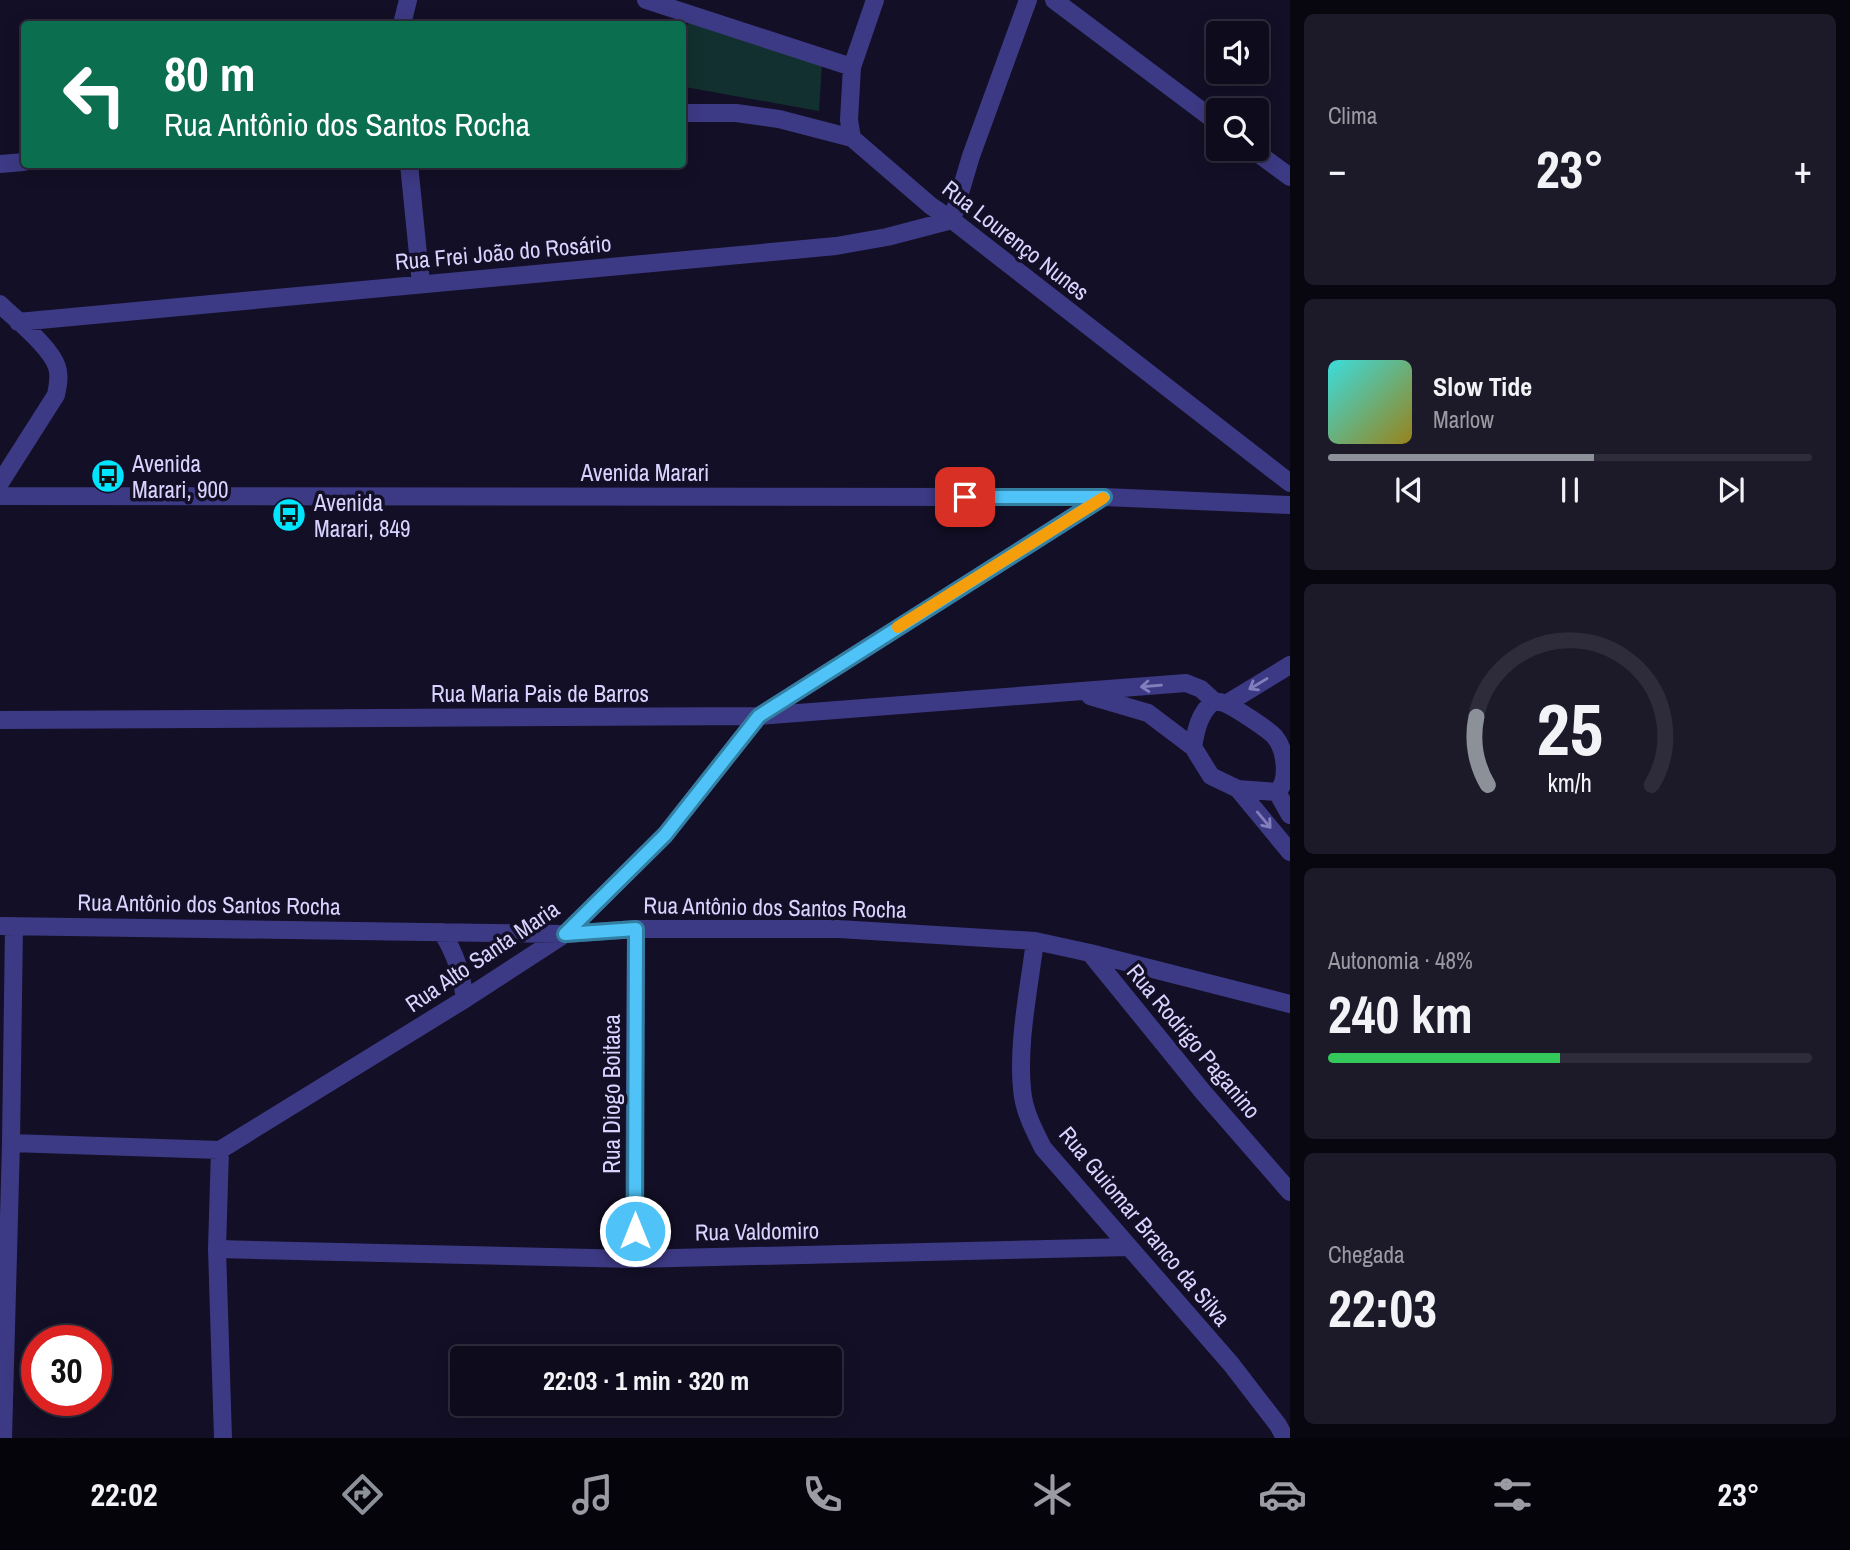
<!DOCTYPE html>
<html lang="pt">
<meta charset="utf-8">
<style>
:root{--surface:#0e0b1c;--page:#1c1929;--text:#f1f3f6;--muted:#9b9ba3;--line:#2e2b3b;--accent:#8c9099}
body{margin:0;font-family:"Archivo Narrow",sans-serif;background:var(--page);color:var(--text);height:100vh;display:flex;flex-direction:column;font-size:26px;white-space:nowrap}
*{box-sizing:border-box;margin:0}
p{font-size:23px;color:var(--muted)}
.icon{flex:none;width:38px;height:38px;fill:none;stroke:currentColor;stroke-width:2;stroke-linecap:round;stroke-linejoin:round}
.map{position:relative;flex:1;overflow:hidden}
.panel{display:flex;flex-direction:column;gap:14px;padding:14px;background:#08060f;width:560px}
.panel>*{flex:none}
.guide{position:absolute;left:21px;top:21px;width:665px;height:147px;border-radius:7px;box-shadow:0 4px 18px #0003,0 0 0 2px var(--line);background:#0b6e4f;color:#fff;overflow:hidden}
.fabs{position:absolute;left:1206px;top:21px;display:grid;gap:14px}
.fabs a{display:grid;place-items:center;width:63px;height:63px;border-radius:7px;background:var(--surface);box-shadow:0 4px 18px #0003,0 0 0 2px var(--line);font-size:35px}
.speed{position:absolute;left:21px;top:1325px;display:flex;gap:14px;font-size:35px;font-weight:700;text-align:center}
.speed>*{display:grid;place-content:center;width:91px;height:91px;border-radius:50%;background:var(--surface);box-shadow:0 4px 18px #0003,0 0 0 2px var(--line);line-height:1}
.speed .limit{border:10px solid #d22;background:#fff;color:#111}
.pin{position:absolute;display:grid;place-items:center;width:60px;height:60px;color:#fff;margin:-30px;border-radius:14px;box-shadow:0 4px 10px #0006}
.me{position:absolute;width:77px;margin:-38px;rotate:0deg;stroke-linejoin:round;filter:drop-shadow(0 0 5px #0008)}
.turn{display:flex;align-items:center;gap:24px;height:147px;padding:0 28px;font-size:32px}
.turn .icon{width:91px;height:91px;stroke-width:2.5}
.turn b{display:block;font-size:49px;line-height:60px}
.big{font-size:52px;font-weight:800;line-height:1.1}
.panel .tile{flex:1;display:flex;flex-direction:column;justify-content:center;gap:10px;min-width:0;padding:0 24px;border-radius:10px;background:var(--page)}
.panel .dial{align-items:center;gap:0}
.dial svg{height:182px;overflow:visible;fill:none;stroke:var(--line);stroke-width:7;stroke-linecap:round;text-anchor:middle}
.dial text{fill:var(--text);stroke:none}
.song{display:flex;align-items:center;gap:21px}
.cover{width:84px;height:84px;border-radius:10px;background:linear-gradient(135deg,hsl(180 70% 55%),hsl(50 70% 35%))}
.played{height:7px;border-radius:4px;background:linear-gradient(90deg,var(--accent) 55%,var(--line) 55%)}
.keys{display:flex;justify-content:space-around;direction:ltr}
.heat{display:flex;justify-content:space-between;align-items:center;font-size:38px;direction:ltr}
.charge{height:10px;border-radius:5px;background:linear-gradient(90deg,#34c759 48%,var(--line) 0)}
.trip{position:absolute;left:450px;top:1346px;width:392px;height:70px;border-radius:7px;background:var(--surface);box-shadow:0 4px 18px #0003,0 0 0 2px var(--line);font-weight:800;line-height:70px;text-align:center}
.menu{display:flex;height:112px;justify-content:space-around;align-items:center;background:#06040b;color:var(--muted)}
.menu .icon{width:49px;height:49px}
.menu .selected{color:var(--accent)}
.menu b{font-size:32px;color:var(--text)}
main{display:flex;flex:1;min-height:0}
.map>svg:first-child{display:block}
.green{fill:#12302f}
.lines{fill:none;stroke-linecap:round;stroke-linejoin:round}
.minor{stroke:#3d3a85;stroke-width:18}
.oneway{stroke:#837fbc}
.route-casing{stroke:#337fa1;stroke-width:18}
.route{stroke:#4fc3f7;stroke-width:12}
.slow{stroke:#f59e0b;stroke-width:12}
.labels{text-anchor:middle;dominant-baseline:central;stroke-width:7;stroke-linejoin:round;paint-order:stroke}
.street-label{font-size:23px;fill:#d9d4ff;stroke:#130f26}
.poi-label{font-size:23px;fill:#d9d4ff;stroke:#130f26;text-anchor:start}
</style>
<main>
<div class="map">
<svg width="1290" height="1438" viewBox="0 0 1290 1438">
<rect width="100%" height="100%" fill="#130f26"/>
<!-- green -->
<path class="green" d="M695,8L823,49L819,111L685,87L683,81V35Z"/>
<g class="lines">
<!-- minor -->
<path class="minor" d="M646,0L852,67
M1054,0L1218,123
M402,24L408,0
M682,113H736L779,119L852,138L931,206L952,220L1290,483
M852,138L849,120L852,67L875,0
M1252,149L1290,177
M0,164L24,162
M409,164L421,284
M0,304C15,319 51,347 57,367C60,376 58,385 56,395L0,483
M18,322L836,246L887,237L952,220L971,156L1028,0
M0,496L1104,497L1290,505
M1090,696L1148,713L1193,747
M1214,701C1217,702 1221,702 1224,703C1234,707 1268,729 1275,737C1285,749 1290,780 1277,792L1238,789L1211,776L1193,747C1196,730 1199,713 1214,701Z
M1226,704L1290,665
M0,720L759,716L1186,683L1201,689L1214,701
M1238,789L1290,852
M1277,792L1290,815
M0,926L565,934L636,929H839L1035,941L1090,953L1290,1004
M442,932C456,955 461,972 465,999
M1035,941C1029,989 1016,1049 1023,1097C1026,1115 1035,1132 1043,1148L1231,1364L1278,1425L1285,1438
M1090,953L1203,1092L1290,1192
M11,1143L220,1150
M217,1249L634,1259L1129,1247
M634,1259L636,929
M3,1438L11,1143L14,926
M223,1438L217,1249L220,1150L465,999L565,934L665,835L759,716L1104,497"/>
</g>
<!-- one-way arrows -->
<defs><path id="oneway-shaft" d="M-6 0H5M1.5-3L5.5 0L1.5 3" fill="none" stroke-width="1.6" stroke-linecap="round" stroke-linejoin="round" transform="scale(1.75)"/></defs>
<g class="oneway">
<use href="#oneway-shaft" transform="translate(1258 684) rotate(149)"/>
<use href="#oneway-shaft" transform="translate(1151 686) rotate(175)"/>
<use href="#oneway-shaft" transform="translate(1264 820) rotate(50)"/>
</g>
<g class="lines">
<!-- route casing -->
<g class="route-casing">
<path id="route" d="M635,1231L636,929L565,934L665,835L759,716L1104,497H965"/>
</g>
<!-- route -->
<use href="#route" class="route"/>
<!-- slow -->
<path class="slow" d="M898,627L1103,498"/>
</g>
<!-- icons -->
<defs>
<g id="bus-disc" transform="scale(1.75)"><circle r="9.5" fill="#00e5ff" stroke="#130f26"/><path d="M-5-6H5V4H4V6H2V4H-2V6H-4V4H-5ZM-3.5-4V0h7V-4ZM-3.5 1.2v1.5H-2V1.2ZM2 1.2v1.5H3.5V1.2Z" fill="#111"/></g>
</defs>
<g fill-rule="evenodd">
<use href="#bus-disc" x="108" y="476"/>
<use href="#bus-disc" x="289" y="515"/>
</g>
<g class="labels">
<!-- street labels -->
<g class="street-label">
<text transform="translate(1016 240) rotate(38)">Rua Lourenço Nunes</text>
<text transform="translate(503 252) rotate(-5)">Rua Frei João do Rosário</text>
<text x="645" y="472">Avenida Marari</text>
<text x="540" y="693">Rua Maria Pais de Barros</text>
<text transform="translate(209 904) rotate(1)">Rua Antônio dos Santos Rocha</text>
<text transform="translate(775 907) rotate(1)">Rua Antônio dos Santos Rocha</text>
<text transform="translate(482 956) rotate(-34)">Rua Alto Santa Maria</text>
<text transform="translate(1194 1041) rotate(50)">Rua Rodrigo Paganino</text>
<text transform="translate(611 1094) rotate(-90)">Rua Diogo Boitaca</text>
<text transform="translate(1145 1226) rotate(50)">Rua Guiomar Branco da Silva</text>
<text transform="translate(757 1231) rotate(-1)">Rua Valdomiro</text>
</g>
<!-- poi labels -->
<g class="poi-label">
<text x="132" y="463">Avenida<tspan x="132" dy="26">Marari, 900</tspan></text>
<text x="314" y="502">Avenida<tspan x="314" dy="26">Marari, 849</tspan></text>
</g>
</g>
</svg>
<div class="fabs">
<a><svg class="icon" aria-label="sound" viewBox="0 0 24 24"><path d="M4 9h4l5-4v14l-5-4H4zM17 9q2 3 0 6"/></svg></a>
<a><svg class="icon" aria-label="search" viewBox="0 0 24 24"><circle cx="10" cy="10" r="6"/><path d="M15 15l6 6"/></svg></a>
</div>
<div class="speed"><div class="limit">30</div></div>
<div class="pin" style="left:965px;top:497px;background:#d93025"><svg class="icon" aria-label="arrive" viewBox="0 0 24 24"><path d="M6 21V4h12l-3 4 3 4H6"/></svg></div>
<svg class="me" style="left:635px;top:1231px" viewBox="-20 -20 40 40"><circle r="17" fill="#4fc3f7" stroke="#fff" stroke-width="3"/><path d="M0-11L8 9 0 5-8 9z" fill="#fff"/></svg>
<div class="trip">22:03 · 1 min · 320 m</div>
<div class="guide">
<div class="turn"><svg class="icon" aria-label="left" viewBox="0 0 24 24"><path d="M17 20v-9H6M10 6l-5 5 5 5"/></svg><div><b>80 m</b>Rua Antônio dos Santos Rocha</div></div>
</div>
</div>
<section class="panel">
<div class="tile"><p>Clima</p>
<div class="heat"><a>−</a><b class="big">23°</b><a>+</a></div>
</div>
<div class="tile">
<div class="song"><i class="cover"></i><div><b>Slow Tide</b><p>Marlow</p></div></div>
<div class="played"></div>
<div class="keys"><svg class="icon" aria-label="previous" viewBox="0 0 24 24"><path d="M18 5L8 12l10 7zM5 5v14"/></svg><svg class="icon" aria-label="pause" viewBox="0 0 24 24"><path d="M8 5v14M16 5v14"/></svg><svg class="icon" aria-label="next" viewBox="0 0 24 24"><path d="M6 5l10 7-10 7zM19 5v14"/></svg></div>
</div>
<div class="tile dial"><svg viewBox="0 0 100 80">
<path d="M14 69A42 42 0 1 1 86 69"/>
<path d="M14 69A42 42 0 0 1 9 39" stroke="#8c9099"/>
<text x="50" y="56" font-size="32" font-weight="700">25</text>
<text x="50" y="72" font-size="11">km/h</text>
</svg></div>
<div class="tile"><p>Autonomia · 48%</p><b class="big">240 km</b><div class="charge"></div></div>
<div class="tile"><p>Chegada</p><b class="big">22:03</b></div>
</section>
</main>
<nav class="menu">
<b>22:02</b>
<svg class="icon selected" aria-label="directions" viewBox="0 0 24 24"><path d="M12 3l9 9-9 9-9-9zM9 14v-3h6M13 9l2 2-2 2"/></svg>
<svg class="icon" aria-label="music" viewBox="0 0 24 24"><path d="M9 18V5l10-2v13"/><circle cx="6" cy="18" r="3"/><circle cx="16" cy="16" r="3"/></svg>
<svg class="icon" aria-label="phone" viewBox="0 0 24 24"><path d="M5 4h4l2 5-3 2q2 4 5 5l2-3 5 2v4C11 20 4 13 5 4z"/></svg>
<svg class="icon" aria-label="climate" viewBox="0 0 24 24"><path d="M12 3v18M4 7l16 10M4 17L20 7"/></svg>
<svg class="icon" aria-label="car" viewBox="0 0 24 24"><path d="M5 17H2v-5l4-1 3-4h7l3 4 3 1v5h-3M9 17h6M6 11h13"/><circle cx="7" cy="17" r="2"/><circle cx="17" cy="17" r="2"/></svg>
<svg class="icon" aria-label="filters" viewBox="0 0 24 24"><path d="M4 7h16M4 17h16"/><circle cx="9" cy="7" r="2"/><circle cx="15" cy="17" r="2"/></svg>
<b>23°</b>
</nav>
